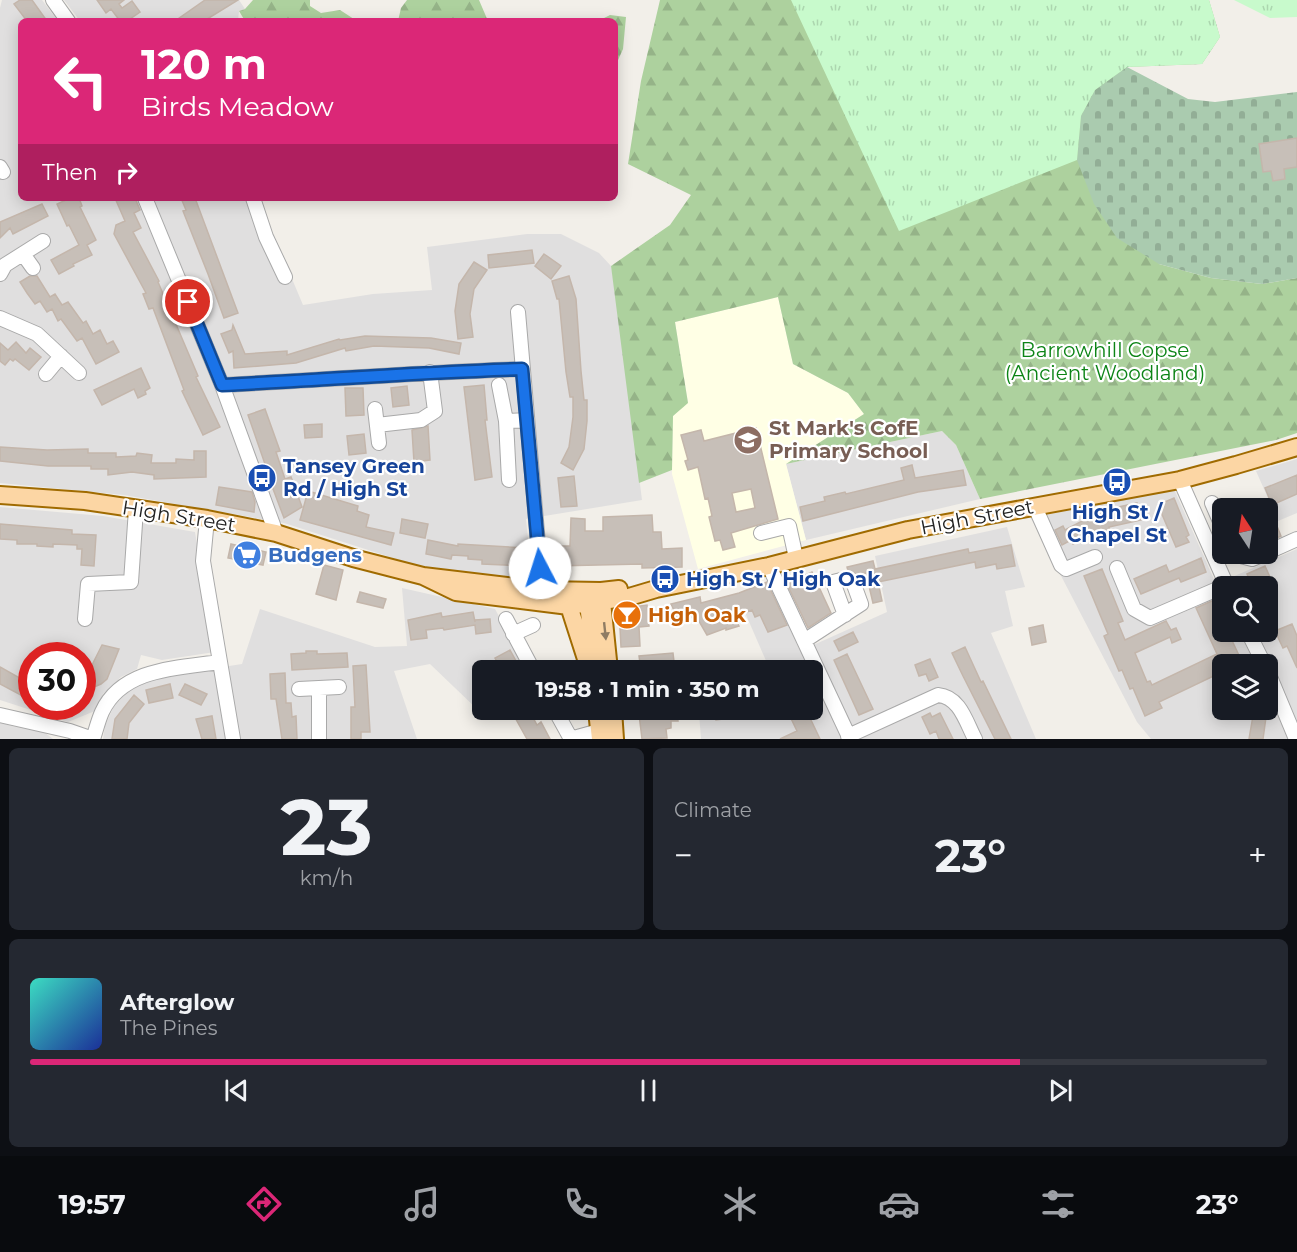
<!DOCTYPE html>
<meta charset="utf-8">
<style>
:root{--surface:#171b24;--page:#242831;--text:#f1f3f6;--muted:#9ea1a6;--line:#363941;--accent:#db2777}
body{margin:0;font-family:Montserrat,sans-serif;background:var(--page);color:var(--text);height:100vh;display:flex;flex-direction:column;font-size:22px;white-space:nowrap}
*{box-sizing:border-box;margin:0}
p{font-size:20px;color:var(--muted)}
.icon{flex:none;width:33px;height:33px;fill:none;stroke:currentColor;stroke-width:2;stroke-linecap:round;stroke-linejoin:round}
.map{position:relative;height:739px;overflow:hidden}
.details{display:flex;flex-direction:column;gap:9px;padding:9px;background:#0d0f14;flex:1}
.details>*{flex:none}
.top-card{position:absolute;left:18px;top:18px;width:600px;height:183px;border-radius:9px;box-shadow:0 3px 15px #0003;background:#db2777;color:#fff;overflow:hidden}
.needle{width:39px;rotate:348deg}
.buttons{position:absolute;left:1212px;top:498px;display:grid;gap:12px}
.buttons a{display:grid;place-items:center;width:66px;height:66px;border-radius:9px;background:var(--surface);box-shadow:0 3px 15px #0003;font-size:30px}
.speed{position:absolute;left:18px;top:642px;display:flex;gap:12px;font-size:30px;font-weight:700;text-align:center}
.speed>*{display:grid;place-content:center;width:78px;height:78px;border-radius:50%;background:var(--surface);box-shadow:0 3px 15px #0003;line-height:1}
.speed .limit{border:9px solid #d22;background:#fff;color:#111}
.pin{position:absolute;display:grid;place-items:center;width:51px;height:51px;color:#fff;margin:-26px;border:3px solid #fff;border-radius:50%;box-shadow:0 2px 6px #0007}
.me{position:absolute;width:66px;margin:-33px;rotate:355deg;stroke-linejoin:round;filter:drop-shadow(0 0 4px #0008)}
.turn{display:flex;align-items:center;gap:21px;height:126px;padding:0 24px;font-size:27px}
.turn .icon{width:78px;height:78px;stroke-width:2.5}
.turn b{display:block;font-size:42px;line-height:51px}
.then{display:flex;align-items:center;height:57px;padding:0 24px;background:#0003;gap:12px;font-size:22px}
.big{font-size:45px;font-weight:700;line-height:1.1}
.details .widget{flex:1;display:flex;flex-direction:column;justify-content:center;gap:9px;min-width:0;padding:0 21px;border-radius:9px;background:var(--page)}
.details .dial{align-items:center;gap:0}
.dial b{font-size:78px;line-height:1}
.song{display:flex;align-items:center;gap:18px}
.cover{width:72px;height:72px;border-radius:9px;background:linear-gradient(135deg,hsl(170 70% 55%),hsl(230 70% 35%))}
.played{height:6px;border-radius:3px;background:linear-gradient(90deg,var(--accent) 80%,var(--line) 80%)}
.keys{display:flex;justify-content:space-around;direction:ltr}
.heat{display:flex;justify-content:space-between;align-items:center;font-size:33px;direction:ltr}
.details .tiles{flex:1;display:grid;gap:9px;grid-template-columns:1fr 1fr}
.widget:last-child{grid-column:span 2}
.trip{position:absolute;left:472px;top:660px;width:351px;height:60px;border-radius:9px;background:var(--surface);box-shadow:0 3px 15px #0003;font-weight:700;line-height:60px;text-align:center}
.tab-bar{display:flex;height:96px;justify-content:space-around;align-items:center;background:#090b0e;color:var(--muted)}
.tab-bar .icon{width:42px;height:42px}
.tab-bar .on{color:var(--accent)}
.tab-bar b{font-size:27px;color:var(--text)}
.map>svg:first-child{display:block}
.residential{fill:#e0dfdf;fill-rule:evenodd}
.education{fill:#ffffe5}
.forest{fill:url(#forest-firs)}
.cemetery{fill:url(#cemetery-stones)}
.park{fill:url(#park-tufts)}
.building{fill:#c7bfb8;stroke:#c4b6ab;stroke-width:1.5;fill-rule:evenodd}
.lines{fill:none;stroke-linecap:round;stroke-linejoin:round}
.minor-casing{stroke:#a9a9a9;stroke-width:16}
.major-casing{stroke:#a06b00;stroke-width:20}
.minor{stroke:#fff;stroke-width:14}
.major{stroke:#fcd6a4;stroke-width:16}
.oneway{fill:#8f7c63}
.route-casing{stroke:#114b97;stroke-width:15}
.route{stroke:#1a73e8;stroke-width:10}
.labels{text-anchor:middle;dominant-baseline:central;stroke-width:4.5;stroke-linejoin:round;paint-order:stroke}
.park-label{font-size:20px;fill:#0c8416;stroke:#fff}
.education-label{font-size:20px;font-weight:bold;fill:#785e54;stroke:#fff;text-anchor:start}
.transit-label{font-size:20px;font-weight:bold;fill:#164399;stroke:#fff;text-anchor:start}
.street-label{font-size:20px;fill:#222;stroke:#fff}
.shop-label{font-size:20px;font-weight:bold;fill:#366cbe;stroke:#fff;text-anchor:start}
.food-label{font-size:20px;font-weight:bold;fill:#c56008;stroke:#fff;text-anchor:start}
</style>
<div class="map">
<svg width="1297" height="739" viewBox="0 0 1297 739">
<defs>
<pattern id="forest-firs" width="22" height="20" patternUnits="userSpaceOnUse" patternTransform="scale(1.5)"><rect width="22" height="20" fill="#add19e"/><path d="M5 1l3.5 6h-7zM16 11l3.5 6h-7z" fill="#95b388"/></pattern>
<pattern id="cemetery-stones" width="16" height="16" patternUnits="userSpaceOnUse" patternTransform="scale(1.5)"><rect width="16" height="16" fill="#aacbaf"/><path d="M2 7V4a2 2 0 0 1 4 0v3zM10 15v-3a2 2 0 0 1 4 0v3z" fill="#92ae96"/></pattern>
<pattern id="park-tufts" width="24" height="20" patternUnits="userSpaceOnUse" patternTransform="scale(1.5)"><rect width="24" height="20" fill="#c8facc"/><path d="M3 7l-1-3M5 7V3M7 7l1-3M15 17l-1-3M17 17v-4M19 17l1-3" fill="none" stroke="#acd6af"/></pattern>
</defs>
<rect width="100%" height="100%" fill="#f2efe9"/>
<!-- residential -->
<path class="residential" d="M2,0H42L58,21H21V198H258L303,305L373,294L432,290L427,247L527,234H561L599,253L611,266L616,295L642,500L526,519L532,580L415,565L284,523L124,495L0,483V8Z
M64,0H239L245,9L239,11L238,21H80Z
M942,431L956,445L980,499L806,540L786,464Z
M1297,459V513L1278,521L1256,471Z
M1174,489L1216,584L1297,549V739H1151L1137,722L1031,518ZM1222,586H1268V632H1222ZM1222,664H1268V710H1222Z
M0,507L103,516L195,532L215,652L162,660L141,655L137,669L121,677L103,694L95,711L68,722L0,700ZM32,656H82V706H32Z
M1007,527L1025,587L1005,591L1013,626L991,633L1036,739H701L699,713L714,710H813V670H770L737,594L768,581L800,651L887,612L875,556Z
M402,588L495,609L528,670H483V707L478,710L430,664L394,671L417,739H103L105,726L114,706L131,688L158,677L242,664L260,609L375,647L407,646Z
M0,722L12,726L44,732L53,739H0Z"/>
<!-- education -->
<path class="education" d="M778,297L793,364L848,393L864,414L786,464L806,540L698,569L672,474L673,416L688,402L675,322Z"/>
<!-- forest -->
<path class="forest" d="M253,0H310V6L321,13L340,10L357,21H245L239,11L245,9Z
M407,0H479L488,21H398L401,8Z
M660,0H1209L1220,37L1202,64L1127,67L1159,264L1211,278L1262,284L1297,278V433L1276,440L980,499L956,445L942,431L786,464L864,414L848,393L793,364L778,297L675,322L688,403L673,416L672,470L639,483L611,266L670,225L691,195L628,164L641,81Z
M610,15L626,17L623,49L615,67V21H598Z"/>
<!-- cemetery -->
<path class="cemetery" d="M1127,67L1188,99L1215,102L1297,92V278L1262,284L1211,278L1159,264L1117,238L1094,204L1077,160L1081,116L1095,90Z"/>
<!-- park -->
<path class="park" d="M791,0H1209L1220,37L1202,64L1127,67L1095,90L1081,116L1077,160L899,231Z
M1234,0H1297V17L1270,18Z"/>
<!-- building -->
<path class="building" d="M20,0H32L47,21H27L14,4Z
M97,0H124L119,4L122,8L132,1L140,12L127,21H120L111,9L106,13Z
M205,0H238L204,21H175Z
M1297,138V167L1284,169L1285,179L1273,181L1271,171L1263,172L1259,144Z
M70,198H79L82,206L80,207L96,240L87,245L92,255L73,264L74,266L59,274L51,260L79,245L69,225L67,226L57,204Z
M115,198H135L140,210L134,213L141,228L133,232L159,281L158,282L198,376L196,377L220,427L203,435L182,391L184,390L153,308L149,309L143,294L146,293L114,234L116,225L125,221Z
M181,198H195L238,313L224,318L208,274L183,211L186,210Z
M42,204L48,216L13,234L10,228L0,238V222Z
M532,250L534,263L489,268L488,255Z
M544,254L561,266L551,279L535,266Z
M474,262L487,270L474,289L470,314L473,337L458,339L455,311L459,284Z
M30,276H37L50,297L55,294L62,305L68,302L83,323L86,321L93,334L100,330L107,344L113,341L119,352L96,364L82,338L77,341L61,319L58,321L52,309L47,312L40,301L35,304L27,293L20,282Z
M569,276L576,299L581,371L584,400H587V421L584,449L573,470L561,463L569,447L573,417V397H570L566,372L559,299H557L552,281Z
M233,325L245,354L287,351V355L339,339L340,340L365,336L431,338L461,343L459,354L429,348L374,346L346,351L345,348L296,363L234,368L233,351L229,353L221,334L232,330Z
M16,342L26,353L30,348L41,357L29,370L15,359L13,361L10,359L5,365L0,361V343L8,350Z
M141,368L150,388L145,391L146,394L138,398L134,389L102,405L94,390Z
M484,385L487,420H485L492,477L475,480L464,387Z
M407,386L409,405L393,407L391,388Z
M345,388H363L364,415L346,416Z
M265,409L280,451L276,452L285,479L291,477L302,507L284,518L264,465L265,464L248,415Z
M322,424V437L305,438L304,425Z
M428,426L430,460L414,462L412,430Z
M756,428L778,519L731,533L735,547L723,550L720,540L715,541L709,517L712,516L708,498L705,499L698,467L688,470L685,461L688,460L681,435L701,430L704,441ZM751,489L755,508L736,512L732,493Z
M364,434L366,453L349,455L347,436Z
M0,447L47,450L88,449V453H116V457L136,456L137,453L152,455L151,463H176V459L194,460V451H206V477L154,479V475L132,472L108,475V469H91V466H48L0,461Z
M912,465L915,478L963,470L966,485L918,492L803,521L800,507L825,501L824,497L845,492L846,494L904,480L901,468Z
M1297,475V494L1272,505L1265,488Z
M574,476L577,506L561,507L558,478Z
M219,487L252,492L255,502L254,512L216,505Z
M308,491L358,506L357,511L369,515L366,527L394,533L391,545L300,520Z
M1174,498L1189,535L1186,537L1189,542L1176,547L1158,505Z
M1137,503L1141,520L1109,527L1111,536L1097,539L1095,533L1073,544L1071,540L1062,545L1055,530L1063,526L1065,530L1092,516L1091,513Z
M1268,504L1281,536L1268,542Z
M652,515L653,532H661L662,549L682,548V567L642,568V564L555,566V546H570L571,518L585,519V531H603V517Z
M402,519L428,524L425,538L400,533Z
M0,524L72,530V534L96,535L94,566L81,565L82,549H77V545L53,544V547L37,546V544H17V540L0,539Z
M428,540L458,546V544L525,548L524,566L482,564V560L468,559V556L452,555L451,559L426,554Z
M231,544L266,552L263,565L228,558Z
M1011,545L1015,566L997,569L996,564L976,568L975,562L878,582L882,601L873,603L866,573L859,575L848,571L847,567L873,561L875,569L968,549L969,553Z
M1201,558L1206,572L1181,582L1179,578L1141,594L1134,579L1166,565L1169,572Z
M324,565L343,570L336,600L316,594Z
M1265,566L1274,586H1252L1247,574Z
M1102,569L1123,621L1118,623L1125,640L1166,621L1171,630L1176,628L1181,639L1172,643L1170,637L1135,653L1147,682L1150,681L1152,685L1217,654L1196,608L1214,600L1222,620V632H1228L1243,664H1222V672L1159,702L1162,708L1145,716L1133,688L1130,689L1122,670L1119,671L1104,636L1108,634L1084,576Z
M812,572L831,613L808,628L787,584Z
M767,582L787,625L768,632L760,615L755,617L752,610L734,617L739,626L726,630V628L707,635L696,616L679,621L671,604L700,597L701,603L739,593Z
M360,592L386,599L383,608L357,602Z
M647,605L649,626L639,627L640,646L621,647L619,609Z
M473,612L475,622V620L490,619L491,632L476,634L475,625L444,630L443,628L426,630L427,638L411,640L408,620L441,613L442,617Z
M1292,624L1297,636V668L1287,646L1283,648L1275,631Z
M1043,625L1046,642L1032,645L1029,628Z
M853,632L858,642L839,651L834,641Z
M102,645L119,649L107,679L101,684L82,692V673L90,669Z
M965,647L981,682L983,681L1011,739H995L963,676L952,653Z
M510,650L521,670H482L497,662L495,658Z
M306,651H317V654L347,653L348,667L292,670L291,654L306,653Z
M673,653L675,670H641L639,656Z
M847,654L873,709L859,715L834,660Z
M930,659L938,677L929,681L926,674L919,676L915,665Z
M366,665L370,732H361V739H351V707H355L353,666Z
M0,667L32,685V701L0,684Z
M285,673L286,703H291L292,717L296,716L297,739H282L276,699H271L270,674Z
M170,684L173,698L149,703L146,690Z
M185,684L207,694L201,705L179,695Z
M134,695L144,704L129,723L127,739H112L115,719Z
M523,710H529L537,725L541,722L550,739H527L513,714Z
M715,710H752L753,715L716,720Z
M787,710H809L813,717L810,718L820,739H780L797,731Z
M1250,710H1267L1263,739H1249L1253,716Z
M677,711L678,721H671V728L666,729L667,738L642,739L639,714Z
M930,713L932,717L940,713L953,739H939L936,731L930,734L922,717Z
M212,716L216,739H202L196,719Z"/>
<g class="lines">
<!-- minor casing -->
<g class="minor-casing">
<path id="minor" d="M53,0L68,21
M0,167L3,172
M145,198L222,385L276,533
M253,198L266,237L285,277
M23,254L33,268
M0,274L5,265L43,241
M518,312L542,590
M0,318L37,334L79,373
M46,374L61,356
M222,385C322,380 422,372 522,369
M499,385L506,421
M375,409L379,443
M377,425L421,420L435,411L430,372
M509,480L506,421L527,420
M1180,480L1227,586
M1212,503L1222,526
M1035,507L1061,565L1066,569L1095,557
M207,519L203,561L233,739
M761,533L789,526L796,558
M1268,552L1297,539
M1233,554L1252,559L1264,554
M769,566L850,739
M1117,568L1134,609L1150,618L1222,587
M85,619L88,584L131,582L136,509
M506,619L533,670
M1248,632L1264,664
M513,634L533,625
M804,641L861,604L853,582L845,579L833,582L845,615
M1268,672L1296,739
M299,689L339,687
M555,710L571,739
M0,715L70,731L93,739
M848,736L938,695C960,697 966,722 975,739
M93,739C96,730 98,721 102,712C122,668 178,668 220,662
M319,739V688
M570,739L599,731"/>
</g>
<!-- major casing -->
<g class="major-casing">
<path id="major" d="M0,495L85,501L207,519L276,533L353,558L423,576L542,590L601,591L619,589
M423,576L456,592L569,606L629,597L656,589L769,566L908,530L1180,480L1236,465L1297,447
M601,592L609,670
M592,595L588,604L596,670
M569,606L587,662
M597,710L600,739
M613,710L615,739"/>
</g>
<!-- minor -->
<use href="#minor" class="minor"/>
<!-- major -->
<use href="#major" class="major"/>
</g>
<!-- one-way arrows -->
<defs><path id="oneway-solid" d="M-6-.8H1V-3.2L6.5 0L1 3.2V.8H-6Z" transform="scale(1.5)"/></defs>
<use class="oneway" href="#oneway-solid" transform="translate(605 631) rotate(84)"/>
<g class="lines">
<!-- route casing -->
<g class="route-casing">
<path id="route" d="M188,302L222,385C322,380 422,372 522,369L540,568"/>
</g>
<!-- route -->
<use href="#route" class="route"/>
</g>
<!-- icons -->
<defs>
<g id="school-disc" transform="scale(1.5)"><circle r="9.5" fill="#8d6e63" stroke="#fff"/><path d="M0-5L7-2L0 1L-7-2ZM-4 1L0 2.5L4 1V4Q0 6-4 4Z" fill="#fff"/></g>
<g id="bus-disc" transform="scale(1.5)"><circle r="9.5" fill="#1a4fb4" stroke="#fff"/><path d="M-5-6H5V4H4V6H2V4H-2V6H-4V4H-5ZM-3.5-4V0h7V-4ZM-3.5 1.2v1.5H-2V1.2ZM2 1.2v1.5H3.5V1.2Z" fill="#fff"/></g>
<g id="supermarket-disc" transform="scale(1.5)"><circle r="9.5" fill="#3f7fe0" stroke="#fff"/><path d="M-6-5.5h2.5l.6 2H6L4.5 2H-2.5L-4.4-4H-6ZM-1.5 3.2a1.3 1.3 0 1 0 .1 0ZM3 3.2a1.3 1.3 0 1 0 .1 0Z" fill="#fff"/></g>
<g id="bar-disc" transform="scale(1.5)"><circle r="9.5" fill="#e8710a" stroke="#fff"/><path d="M-6-5H6L.8 .8V4.5H3.5V6h-7V4.5H-.8V.8Z" fill="#fff"/></g>
</defs>
<g fill-rule="evenodd">
<use href="#school-disc" x="748" y="440"/>
<use href="#bus-disc" x="262" y="478"/>
<use href="#bus-disc" x="1117" y="482"/>
<use href="#supermarket-disc" x="247" y="555"/>
<use href="#bus-disc" x="665" y="579"/>
<use href="#bar-disc" x="627" y="615"/>
</g>
<g class="labels">
<!-- park labels -->
<g class="park-label">
<text x="1105" y="350">Barrowhill Copse<tspan x="1105" dy="23">(Ancient Woodland)</tspan></text>
</g>
<!-- education labels -->
<g class="education-label">
<text x="769" y="428">St Mark's CofE<tspan x="769" dy="23">Primary School</tspan></text>
</g>
<!-- transit labels -->
<g class="transit-label">
<text x="283" y="466">Tansey Green<tspan x="283" dy="23">Rd / High St</tspan></text>
<text x="1117" y="512" text-anchor="middle">High St /<tspan x="1117" dy="23">Chapel St</tspan></text>
<text x="686" y="579">High St / High Oak</text>
</g>
<!-- street labels -->
<g class="street-label">
<text transform="translate(179 516) rotate(9)">High Street</text>
<text transform="translate(977 517) rotate(-11)">High Street</text>
</g>
<!-- shop labels -->
<g class="shop-label">
<text x="268" y="555">Budgens</text>
</g>
<!-- food labels -->
<g class="food-label">
<text x="648" y="615">High Oak</text>
</g>
</g>
</svg>
<div class="buttons">
<a><svg class="needle" viewBox="-14 -14 28 28"><path d="M0-13l5 13h-10z" fill="#e53935"/><path d="M0 13l5-13h-10z" fill="#9ea1a6"/></svg></a>
<a><svg class="icon" aria-label="search" viewBox="0 0 24 24"><circle cx="10" cy="10" r="6"/><path d="M15 15l6 6"/></svg></a>
<a><svg class="icon" aria-label="layers" viewBox="0 0 24 24"><path d="M12 4l9 5-9 5-9-5zM3 14l9 5 9-5"/></svg></a>
</div>
<div class="speed"><div class="limit">30</div></div>
<div class="pin" style="left:188px;top:302px;background:#d93025"><svg class="icon" aria-label="arrive" viewBox="0 0 24 24"><path d="M6 21V4h12l-3 4 3 4H6"/></svg></div>
<svg class="me" style="left:540px;top:568px" viewBox="-20 -20 40 40"><circle r="19" fill="#fff"/><path d="M0-13L10 11 0 6-10 11z" fill="#1a73e8"/></svg>
<div class="trip">19:58 · 1 min · 350 m</div>
<div class="top-card">
<div class="turn"><svg class="icon" aria-label="left" viewBox="0 0 24 24"><path d="M17 20v-9H6M10 6l-5 5 5 5"/></svg><div><b>120 m</b>Birds Meadow</div></div>
<div class="then">Then<svg class="icon" aria-label="right" viewBox="0 0 24 24"><path d="M7 20v-9h11M14 6l5 5-5 5"/></svg></div>
</div>
</div>
<section class="details">
<div class="tiles">
<div class="widget dial"><b>23</b><p>km/h</p></div>
<div class="widget"><p>Climate</p>
<div class="heat"><a>−</a><b class="big">23°</b><a>+</a></div>
</div>
<div class="widget">
<div class="song"><i class="cover"></i><div><b>Afterglow</b><p>The Pines</p></div></div>
<div class="played"></div>
<div class="keys"><svg class="icon" aria-label="previous" viewBox="0 0 24 24"><path d="M18 5L8 12l10 7zM5 5v14"/></svg><svg class="icon" aria-label="pause" viewBox="0 0 24 24"><path d="M8 5v14M16 5v14"/></svg><svg class="icon" aria-label="next" viewBox="0 0 24 24"><path d="M6 5l10 7-10 7zM19 5v14"/></svg></div>
</div>
</div>
</section>
<nav class="tab-bar">
<b>19:57</b>
<svg class="icon on" aria-label="directions" viewBox="0 0 24 24"><path d="M12 3l9 9-9 9-9-9zM9 14v-3h6M13 9l2 2-2 2"/></svg>
<svg class="icon" aria-label="music" viewBox="0 0 24 24"><path d="M9 18V5l10-2v13"/><circle cx="6" cy="18" r="3"/><circle cx="16" cy="16" r="3"/></svg>
<svg class="icon" aria-label="phone" viewBox="0 0 24 24"><path d="M5 4h4l2 5-3 2q2 4 5 5l2-3 5 2v4C11 20 4 13 5 4z"/></svg>
<svg class="icon" aria-label="climate" viewBox="0 0 24 24"><path d="M12 3v18M4 7l16 10M4 17L20 7"/></svg>
<svg class="icon" aria-label="car" viewBox="0 0 24 24"><path d="M5 17H2v-5l4-1 3-4h7l3 4 3 1v5h-3M9 17h6M6 11h13"/><circle cx="7" cy="17" r="2"/><circle cx="17" cy="17" r="2"/></svg>
<svg class="icon" aria-label="filters" viewBox="0 0 24 24"><path d="M4 7h16M4 17h16"/><circle cx="9" cy="7" r="2"/><circle cx="15" cy="17" r="2"/></svg>
<b>23°</b>
</nav>
